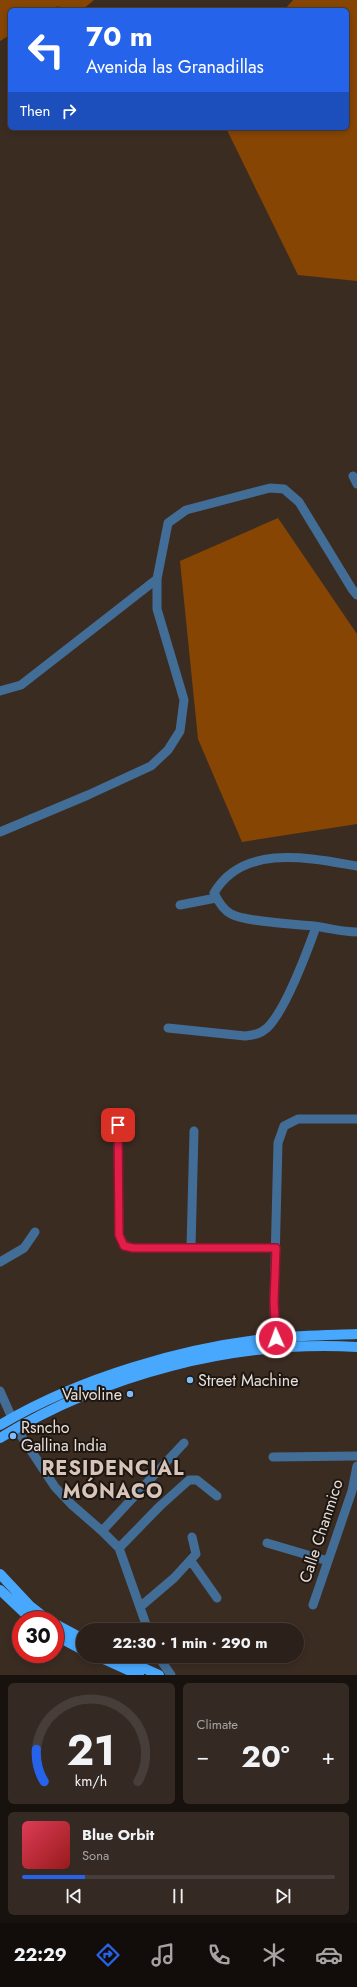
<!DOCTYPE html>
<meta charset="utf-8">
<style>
:root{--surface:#2c211a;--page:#342923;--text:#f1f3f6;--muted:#a6a3a2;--line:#483e39;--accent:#2563eb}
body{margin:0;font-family:Jost,sans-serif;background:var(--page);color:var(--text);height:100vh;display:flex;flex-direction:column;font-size:15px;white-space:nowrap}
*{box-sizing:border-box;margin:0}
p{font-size:13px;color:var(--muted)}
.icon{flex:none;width:22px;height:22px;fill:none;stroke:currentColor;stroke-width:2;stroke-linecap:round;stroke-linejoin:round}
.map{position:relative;height:1675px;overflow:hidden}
.side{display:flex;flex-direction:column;gap:8px;padding:8px;background:#18120e;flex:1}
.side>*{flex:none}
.hud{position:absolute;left:8px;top:8px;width:341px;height:122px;border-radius:6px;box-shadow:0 2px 6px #0003,0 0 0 1px var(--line);background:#2563eb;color:#fff;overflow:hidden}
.speed{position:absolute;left:12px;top:1611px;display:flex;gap:8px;font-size:20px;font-weight:700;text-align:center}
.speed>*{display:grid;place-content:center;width:52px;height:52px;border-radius:50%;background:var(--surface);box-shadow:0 2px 6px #0003,0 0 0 1px var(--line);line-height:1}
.speed .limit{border:6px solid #d22;background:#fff;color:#111}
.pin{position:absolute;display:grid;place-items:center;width:34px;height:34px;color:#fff;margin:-17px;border-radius:8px;box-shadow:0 2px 6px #0006}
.me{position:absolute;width:44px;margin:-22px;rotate:358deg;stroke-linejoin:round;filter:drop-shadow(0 0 3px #0008)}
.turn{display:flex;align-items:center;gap:14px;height:84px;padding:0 12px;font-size:18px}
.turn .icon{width:52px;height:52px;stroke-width:2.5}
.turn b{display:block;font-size:28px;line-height:34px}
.then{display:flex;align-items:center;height:38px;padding:0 12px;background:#0003;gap:8px;font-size:15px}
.big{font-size:30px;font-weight:700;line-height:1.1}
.side .card{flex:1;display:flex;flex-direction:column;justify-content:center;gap:6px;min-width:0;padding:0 14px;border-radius:6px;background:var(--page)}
.side .dial{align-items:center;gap:0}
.dial svg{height:104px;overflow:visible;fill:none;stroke:var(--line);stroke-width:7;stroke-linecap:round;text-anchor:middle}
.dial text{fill:var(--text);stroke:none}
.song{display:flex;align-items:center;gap:12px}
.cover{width:48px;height:48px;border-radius:6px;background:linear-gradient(135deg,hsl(350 70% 55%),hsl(0 70% 35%))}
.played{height:4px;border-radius:2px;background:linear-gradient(90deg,var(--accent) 20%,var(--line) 20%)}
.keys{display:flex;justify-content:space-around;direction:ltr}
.heat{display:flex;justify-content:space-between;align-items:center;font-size:22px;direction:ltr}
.side .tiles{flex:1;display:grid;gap:8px;grid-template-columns:1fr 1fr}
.card:last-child{grid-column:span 2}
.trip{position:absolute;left:76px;top:1623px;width:228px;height:40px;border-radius:20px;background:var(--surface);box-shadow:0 2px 6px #0003,0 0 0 1px var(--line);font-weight:700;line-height:40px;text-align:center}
.tab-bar{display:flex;height:64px;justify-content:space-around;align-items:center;background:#120d0a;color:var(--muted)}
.tab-bar .icon{width:28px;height:28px}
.tab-bar .selected{color:var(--accent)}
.tab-bar b{font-size:18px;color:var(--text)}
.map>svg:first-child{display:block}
.green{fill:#864503}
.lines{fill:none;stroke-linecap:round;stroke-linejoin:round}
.street{stroke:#426d96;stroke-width:9}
.primary{stroke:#48a8fd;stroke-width:10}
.route-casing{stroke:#92132f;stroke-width:10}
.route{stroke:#e11d48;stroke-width:7}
.poi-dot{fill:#7fbdfa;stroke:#1d1611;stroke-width:1.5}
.labels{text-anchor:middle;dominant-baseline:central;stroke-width:4;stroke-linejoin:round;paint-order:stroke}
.poi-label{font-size:16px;fill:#eae0da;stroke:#1d1611;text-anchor:start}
.street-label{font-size:16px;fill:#eae0da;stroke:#1d1611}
.district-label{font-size:20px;font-weight:bold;letter-spacing:1px;fill:#d8c4b8;stroke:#1d1611}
</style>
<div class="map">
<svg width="357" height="1675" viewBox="0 0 357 1675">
<rect width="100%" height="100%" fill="#3b2c22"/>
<!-- green -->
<path class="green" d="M0,0H94L82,10H60L58,6L51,10H10V35L0,41Z
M293,0H357V281L298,275L226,128H347V10H284Z
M278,518L357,634V824L242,842L198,739L180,561Z"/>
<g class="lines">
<!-- street -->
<path class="street" d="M353,476L357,484
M0,691L21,685L157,579
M0,832L88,795L151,766L168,750L180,731L184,700L157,609V579L168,523L186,510L270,488L284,489L299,502L352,589L357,595
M357,866C310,858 243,843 214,893C218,901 223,910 231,914C246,922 295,924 314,926C329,928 342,932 357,932
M180,905L216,898
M168,1028L245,1036C254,1035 260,1034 267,1028C286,1010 307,952 316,927
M118,1125L119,1235L124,1245L133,1248H276
M191,1247L194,1131
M0,1262L24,1248L35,1232
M275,1338L274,1302L278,1143L284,1126L298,1119H357
M0,1391L12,1418
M16,1428L55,1487L71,1504L102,1531L119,1548L148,1630
M273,1457L357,1456
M102,1531L184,1443
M267,1543L328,1561
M119,1548L160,1506L189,1480H197L217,1496
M191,1561L217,1598
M313,1605L352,1491L357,1466
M140,1607L174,1578L196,1554L192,1537
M158,1656L171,1675"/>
<!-- primary -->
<path class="primary" d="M0,1425C79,1378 184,1347 275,1338C302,1335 330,1335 357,1334
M0,1438C105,1374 234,1340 357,1347
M0,1574L30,1606L48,1620
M0,1590L32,1620
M55,1624L83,1639
M55,1635L83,1650
M97,1656L139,1675
M117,1656L159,1675"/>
</g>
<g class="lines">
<!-- route casing -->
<g class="route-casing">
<path id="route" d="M118,1125L119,1235L124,1246L133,1248H276L274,1302L276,1338"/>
</g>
<!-- route -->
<use href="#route" class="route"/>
</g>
<!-- markers -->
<g class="poi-dot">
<circle cx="190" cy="1380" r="4"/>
<circle cx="130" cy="1394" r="4"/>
<circle cx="13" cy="1436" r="4"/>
</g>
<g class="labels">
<!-- poi labels -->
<g class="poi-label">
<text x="198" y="1380">Street Machine</text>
<text x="122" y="1394" text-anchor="end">Valvoline</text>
<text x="21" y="1427">Rsncho<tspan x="21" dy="18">Gallina India</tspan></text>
</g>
<!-- street labels -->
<g class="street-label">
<text transform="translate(321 1531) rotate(-72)">Calle Chanmico</text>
</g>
<!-- district labels -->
<g class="district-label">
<text x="113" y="1468">RESIDENCIAL<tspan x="113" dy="23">MÓNACO</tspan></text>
</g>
</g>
</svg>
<div class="speed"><div class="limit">30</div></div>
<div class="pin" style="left:118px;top:1125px;background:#d93025"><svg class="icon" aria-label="arrive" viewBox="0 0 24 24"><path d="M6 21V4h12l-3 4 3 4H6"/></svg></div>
<svg class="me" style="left:276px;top:1338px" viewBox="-20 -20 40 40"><circle r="17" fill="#e11d48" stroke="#fff" stroke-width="3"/><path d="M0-11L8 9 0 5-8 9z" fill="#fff"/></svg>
<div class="trip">22:30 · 1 min · 290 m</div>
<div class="hud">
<div class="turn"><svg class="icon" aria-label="left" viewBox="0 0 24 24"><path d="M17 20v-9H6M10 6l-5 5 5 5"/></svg><div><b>70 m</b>Avenida las Granadillas</div></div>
<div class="then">Then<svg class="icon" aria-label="right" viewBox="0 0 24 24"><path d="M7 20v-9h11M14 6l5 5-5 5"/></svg></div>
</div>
</div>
<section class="side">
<div class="tiles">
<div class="card dial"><svg viewBox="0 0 100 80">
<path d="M14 69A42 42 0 1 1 86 69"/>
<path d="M14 69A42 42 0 0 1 8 44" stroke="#2563eb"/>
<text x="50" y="56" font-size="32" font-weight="700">21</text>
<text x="50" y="72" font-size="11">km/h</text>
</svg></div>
<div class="card"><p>Climate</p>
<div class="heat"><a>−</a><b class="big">20°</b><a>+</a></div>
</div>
<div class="card">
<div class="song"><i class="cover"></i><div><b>Blue Orbit</b><p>Sona</p></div></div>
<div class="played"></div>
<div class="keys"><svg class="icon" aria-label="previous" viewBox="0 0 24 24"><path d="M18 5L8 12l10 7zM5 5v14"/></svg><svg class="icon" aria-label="pause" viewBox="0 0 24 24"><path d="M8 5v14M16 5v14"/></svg><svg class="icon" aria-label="next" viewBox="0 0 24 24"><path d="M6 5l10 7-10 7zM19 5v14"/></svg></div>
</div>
</div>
</section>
<nav class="tab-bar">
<b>22:29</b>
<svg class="icon selected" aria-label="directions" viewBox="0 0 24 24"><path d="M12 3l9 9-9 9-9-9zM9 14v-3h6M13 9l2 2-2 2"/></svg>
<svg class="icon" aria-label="music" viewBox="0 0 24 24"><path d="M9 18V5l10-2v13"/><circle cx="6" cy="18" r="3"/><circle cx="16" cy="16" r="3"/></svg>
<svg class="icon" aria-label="phone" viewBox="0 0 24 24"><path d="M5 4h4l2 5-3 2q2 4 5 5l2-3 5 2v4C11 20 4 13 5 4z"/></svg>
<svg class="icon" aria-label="climate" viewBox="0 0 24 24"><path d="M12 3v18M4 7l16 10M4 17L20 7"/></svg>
<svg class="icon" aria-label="car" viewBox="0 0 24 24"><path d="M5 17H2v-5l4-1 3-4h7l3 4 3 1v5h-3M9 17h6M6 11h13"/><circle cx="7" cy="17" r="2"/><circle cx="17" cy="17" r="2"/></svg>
</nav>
